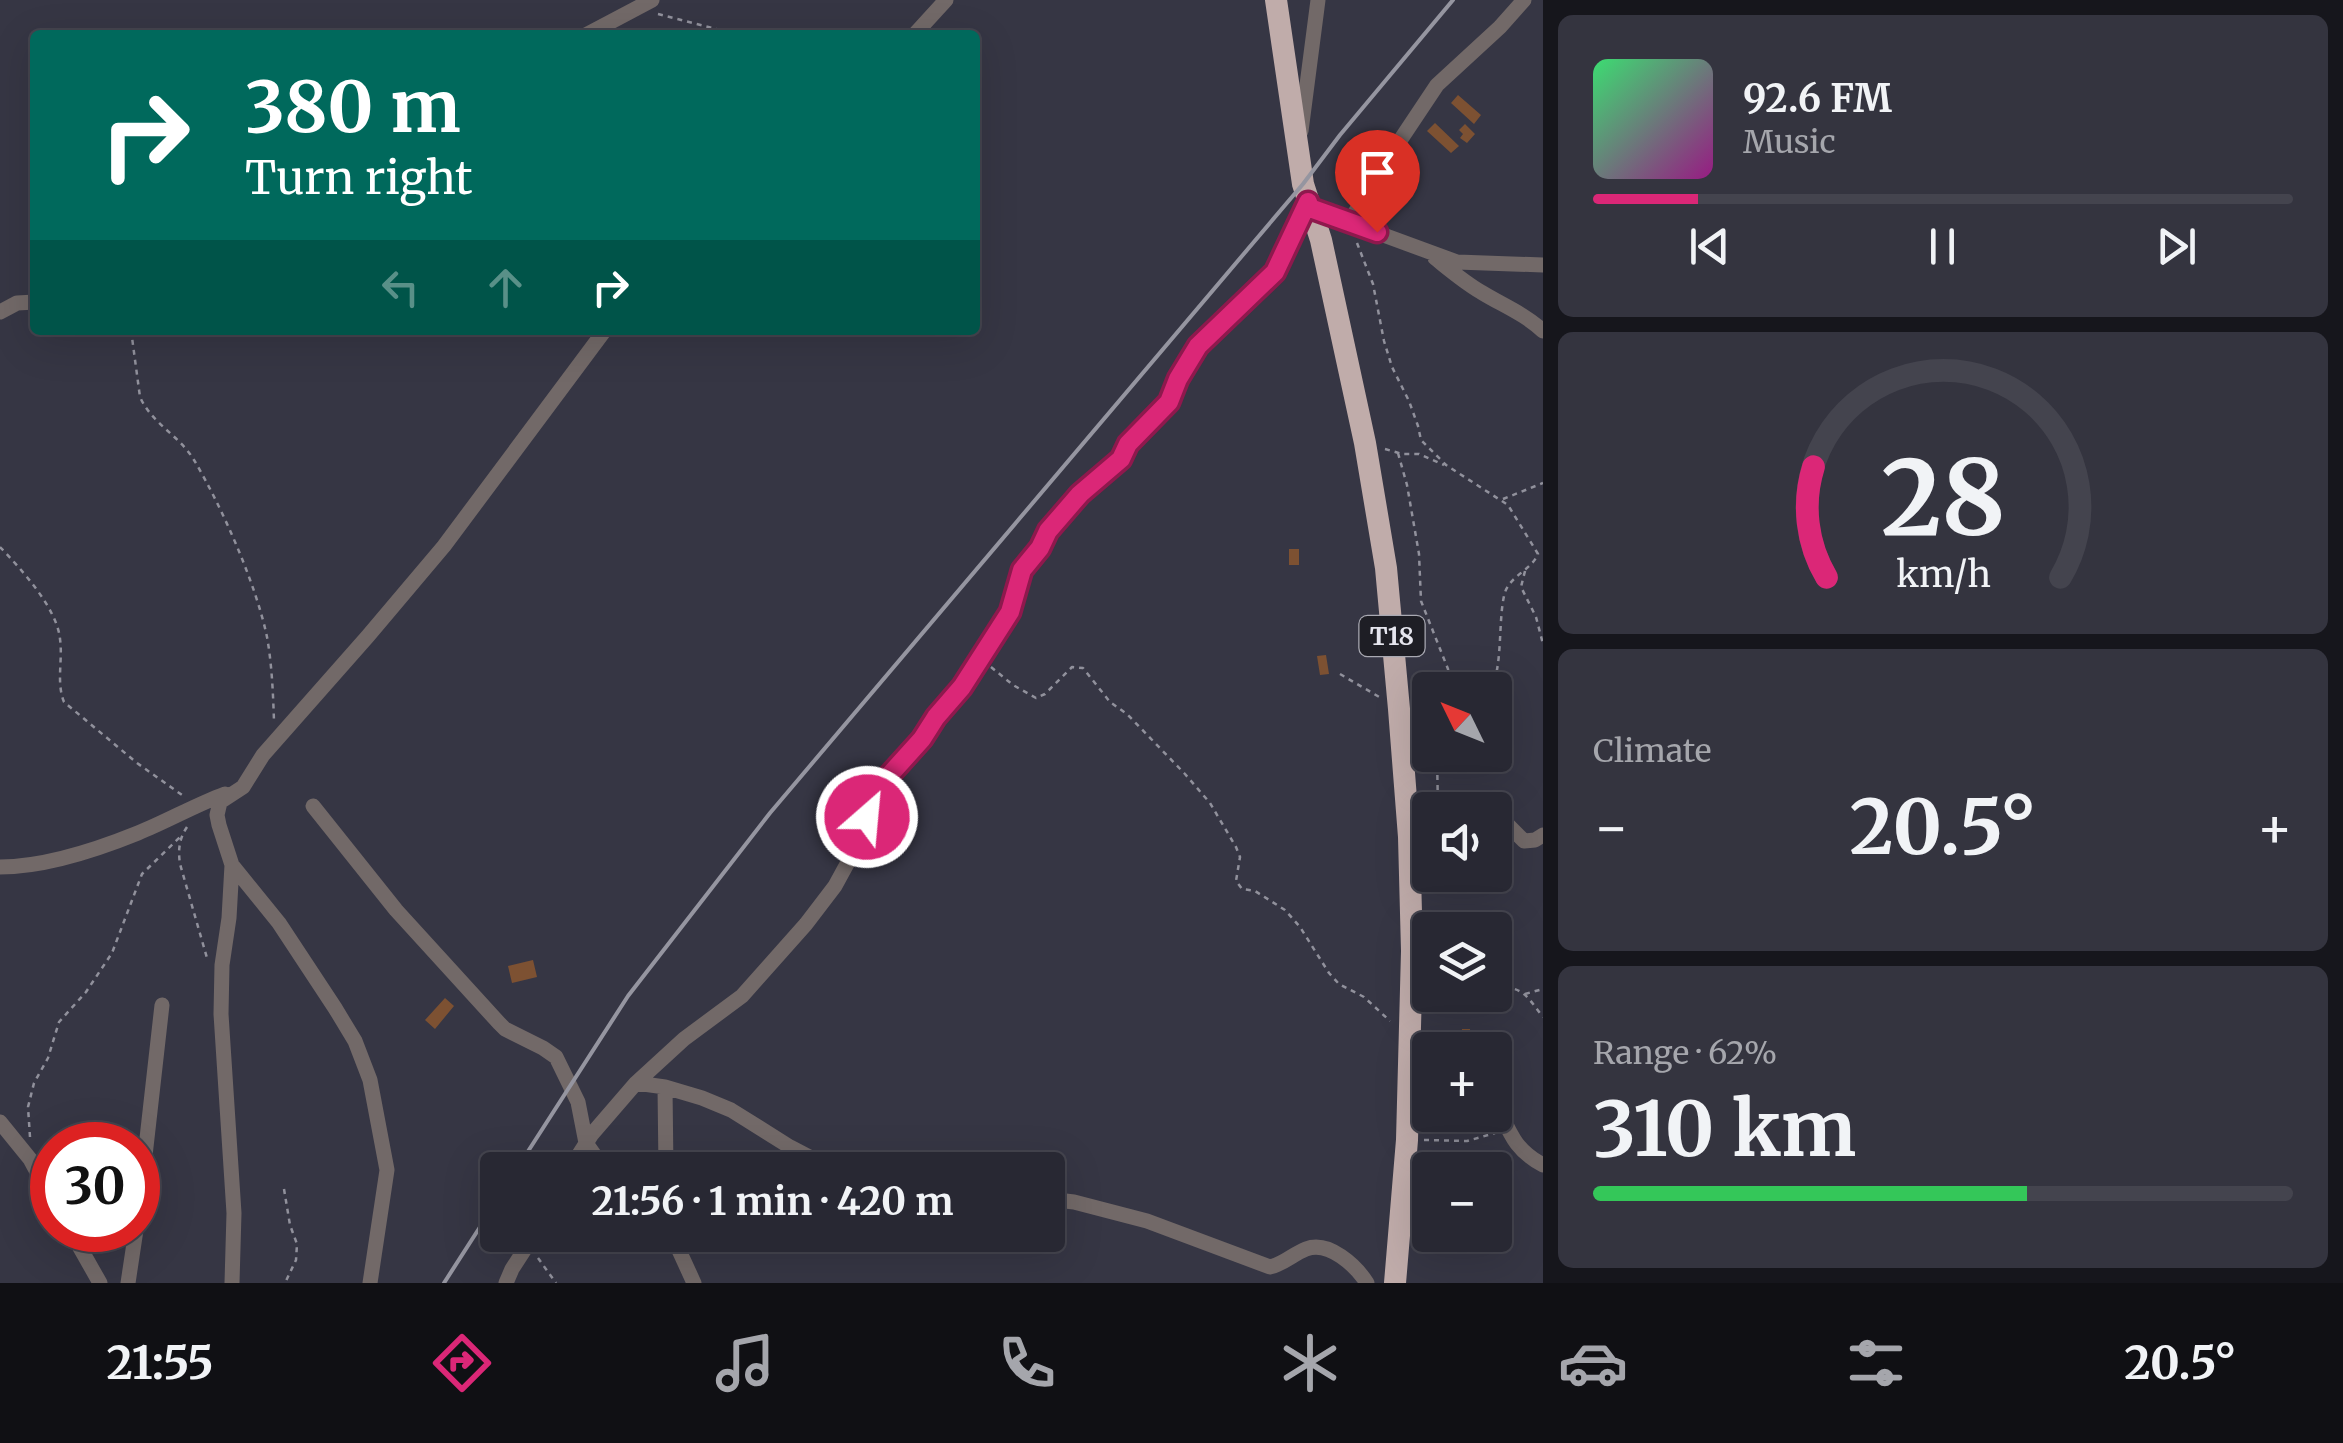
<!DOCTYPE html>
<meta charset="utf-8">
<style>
:root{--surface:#282833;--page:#34343f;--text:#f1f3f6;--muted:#a5a6ac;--line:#44444e;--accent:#db2777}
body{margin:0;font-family:Merriweather,serif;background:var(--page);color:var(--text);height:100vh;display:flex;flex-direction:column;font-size:38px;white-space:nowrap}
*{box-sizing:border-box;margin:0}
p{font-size:32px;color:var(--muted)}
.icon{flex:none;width:55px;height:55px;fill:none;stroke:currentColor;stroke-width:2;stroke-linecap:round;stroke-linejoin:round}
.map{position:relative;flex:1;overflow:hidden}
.drawer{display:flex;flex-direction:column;gap:15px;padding:15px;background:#16161c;width:800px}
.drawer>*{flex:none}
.top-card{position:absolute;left:30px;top:30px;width:950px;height:305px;border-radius:10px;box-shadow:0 10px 40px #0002,0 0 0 2px var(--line);background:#00695c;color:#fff;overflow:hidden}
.needle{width:65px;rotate:313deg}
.buttons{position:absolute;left:1412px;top:672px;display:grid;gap:20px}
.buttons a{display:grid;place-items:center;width:100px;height:100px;border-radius:10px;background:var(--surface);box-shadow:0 10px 40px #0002,0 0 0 2px var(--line);font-size:50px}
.speed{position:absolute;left:30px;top:1122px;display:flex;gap:20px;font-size:50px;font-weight:700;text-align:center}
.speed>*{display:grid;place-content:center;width:130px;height:130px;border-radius:50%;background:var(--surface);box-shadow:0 10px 40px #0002,0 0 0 2px var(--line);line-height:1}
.speed .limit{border:15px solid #d22;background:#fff;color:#111}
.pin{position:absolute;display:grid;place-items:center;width:85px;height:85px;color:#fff;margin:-102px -42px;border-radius:50% 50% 50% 0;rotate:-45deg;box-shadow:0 0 10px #0007}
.pin .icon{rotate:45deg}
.me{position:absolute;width:110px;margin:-55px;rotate:27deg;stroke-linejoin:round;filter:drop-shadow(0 0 8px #0008)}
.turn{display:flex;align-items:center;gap:35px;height:210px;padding:0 50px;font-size:45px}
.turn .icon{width:130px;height:130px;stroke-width:2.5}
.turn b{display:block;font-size:70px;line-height:85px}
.lanes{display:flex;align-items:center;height:95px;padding:0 50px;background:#0003;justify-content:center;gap:50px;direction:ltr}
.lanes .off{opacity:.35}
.big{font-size:75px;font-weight:700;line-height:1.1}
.drawer .tile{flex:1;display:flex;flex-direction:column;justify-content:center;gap:15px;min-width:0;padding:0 35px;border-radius:15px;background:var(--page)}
.drawer .dial{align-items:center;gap:0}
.dial svg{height:260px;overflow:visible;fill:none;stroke:var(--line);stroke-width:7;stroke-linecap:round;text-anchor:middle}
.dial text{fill:var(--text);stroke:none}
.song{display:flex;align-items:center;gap:30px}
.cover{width:120px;height:120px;border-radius:15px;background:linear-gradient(135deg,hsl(140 70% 55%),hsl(310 70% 35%))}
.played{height:10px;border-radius:5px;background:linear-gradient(90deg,var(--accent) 15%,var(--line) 15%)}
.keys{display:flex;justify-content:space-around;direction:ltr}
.heat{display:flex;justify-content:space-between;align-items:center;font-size:55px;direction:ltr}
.charge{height:15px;border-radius:8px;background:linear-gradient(90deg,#34c759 62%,var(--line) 0)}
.trip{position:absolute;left:480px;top:1152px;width:585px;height:100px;border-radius:10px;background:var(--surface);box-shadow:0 10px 40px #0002,0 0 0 2px var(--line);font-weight:700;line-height:100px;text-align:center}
.menu{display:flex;height:160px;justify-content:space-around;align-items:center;background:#101014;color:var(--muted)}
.menu .icon{width:70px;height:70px}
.menu .selected{color:var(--accent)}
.menu b{font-size:45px;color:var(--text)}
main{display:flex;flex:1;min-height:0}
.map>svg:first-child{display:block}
.building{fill:#7d5132}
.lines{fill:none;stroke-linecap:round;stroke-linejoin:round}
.path{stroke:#91919c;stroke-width:2.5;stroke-dasharray:5 5;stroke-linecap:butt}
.minor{stroke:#726968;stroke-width:15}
.highway{stroke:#c0acaa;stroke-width:22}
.rail{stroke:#9595a0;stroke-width:4}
.route-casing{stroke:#8e194d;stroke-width:25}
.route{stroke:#db2777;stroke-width:18}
.labels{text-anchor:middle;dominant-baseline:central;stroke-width:10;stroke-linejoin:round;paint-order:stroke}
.shield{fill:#1e1e25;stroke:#a9a9b2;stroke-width:2.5}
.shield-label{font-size:25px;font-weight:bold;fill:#e5e5ee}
</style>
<main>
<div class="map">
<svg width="1543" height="1283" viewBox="0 0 1543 1283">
<rect width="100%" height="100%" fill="#363644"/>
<!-- building -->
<path class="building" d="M1458,95L1481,115L1474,124L1451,103Z
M1435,123L1459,146L1451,153L1427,131Z
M1465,124L1475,134L1467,143L1460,138L1463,134L1459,130Z
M1289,549H1299V565H1289Z
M1326,655L1329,674L1320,675L1317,656Z
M533,960L537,977L512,983L508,966Z
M445,998L454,1006L435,1029L425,1020Z
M1462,1029H1470V1048H1462Z"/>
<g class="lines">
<!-- path -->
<path class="path" d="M658,14L739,35
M1357,243L1373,284L1384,341L1392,367L1409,401L1418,426L1421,440L1446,465L1508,505L1538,554C1531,571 1508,576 1504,596C1498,624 1503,664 1491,690
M131,330L140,397C152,424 179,435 194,460C222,507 256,584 267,637C272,665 273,693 274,721
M1385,449L1402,454H1419L1444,465
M1398,453L1407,485L1419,554L1421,601L1448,669L1450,690
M1503,499L1543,483
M0,547C21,569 57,608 60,639C63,660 56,682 64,702L137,763L182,795
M1525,571L1521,587L1536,617L1543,644
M991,667L1013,685L1036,698L1045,694L1072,667L1083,668L1110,702L1127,714L1185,774L1210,803L1236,847L1240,857L1236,881L1242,889L1255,891L1285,910L1300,927L1329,973L1339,984L1364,997L1390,1021
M1340,674L1381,698
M1437,755L1438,810
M187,827C179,839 178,850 180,864L207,958
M1495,987C1524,986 1527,997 1543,1017
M1525,994L1543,989
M30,1137L28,1107L34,1083L48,1058L59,1022L86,992L112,953L142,874L182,835
M1424,1140L1467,1141L1495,1133
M284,1189L290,1225L297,1244L296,1260L285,1283
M538,1258L556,1283"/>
<!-- minor -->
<path class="minor" d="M586,35L652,0
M914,35L946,0
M1301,131L1318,0
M1310,208L1457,262L1543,265
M1350,222L1371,184L1437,85L1500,27L1524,0
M1435,258C1450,270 1464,282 1481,292C1502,305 1525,314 1543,331
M0,312L17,303L35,302
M313,806L396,910L499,1023L505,1029L543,1048L556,1057L578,1102L586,1143L596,1157L609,1170
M1495,821L1506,823L1524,841L1535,840L1543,835
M232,865L229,918L222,965L221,1014L234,1213L232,1283
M0,867C46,867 96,850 138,833C168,821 195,805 225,794
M1410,1039L1439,1050
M636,1083L665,1087L702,1098L731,1110L790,1147L834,1170
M665,1087L666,1170
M1495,1101C1510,1131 1512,1148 1543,1165
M0,1122L30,1159L52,1200
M569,1170L592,1134L636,1083L684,1039L742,996L806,924L835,886L847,864L860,836L875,790L922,739L936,717L962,687L1009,612L1016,595L1022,570L1041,548L1048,531L1080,494L1121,459L1128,444L1169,402L1179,379L1198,346L1275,272L1308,202
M1048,1199L1074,1202L1147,1221L1270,1267C1284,1264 1293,1254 1306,1249C1329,1240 1356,1266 1367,1283
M138,1218L162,1005
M70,1230L100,1283
M672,1235L694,1283
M128,1283L136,1230
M370,1283L387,1170L370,1080L355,1041L335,1008L279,923L232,865L219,825L217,815L220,802L243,787L263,755L368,636L444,546L605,330
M506,1283L512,1269L534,1235"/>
<!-- highway -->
<path class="highway" d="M1276,0L1303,184L1321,240L1365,443L1386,568L1399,709L1409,837L1412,951L1407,1140L1395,1283"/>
<!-- rail -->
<path class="rail" d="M516,1170L628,996L770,813L1303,184L1340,135L1453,0
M444,1283L498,1199"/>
</g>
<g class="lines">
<!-- route casing -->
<g class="route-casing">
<path id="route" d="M867,817L876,790L922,739L936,717L962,687L1010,612L1022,570L1040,548L1048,531L1080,494L1121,459L1128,444L1169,402L1178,379L1198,346L1275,272L1308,202L1310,208L1377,232"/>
</g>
<!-- route -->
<use href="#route" class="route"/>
</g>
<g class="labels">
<!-- shield labels -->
<rect class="shield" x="1359.5" y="616" width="65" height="40" rx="8"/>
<g class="shield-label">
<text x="1392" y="636">T18</text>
</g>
</g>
</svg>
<div class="buttons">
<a><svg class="needle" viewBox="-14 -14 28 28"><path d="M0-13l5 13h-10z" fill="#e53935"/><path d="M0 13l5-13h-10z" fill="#a5a6ac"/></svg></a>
<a><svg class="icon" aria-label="sound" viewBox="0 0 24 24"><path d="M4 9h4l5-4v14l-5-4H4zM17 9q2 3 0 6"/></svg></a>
<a><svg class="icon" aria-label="layers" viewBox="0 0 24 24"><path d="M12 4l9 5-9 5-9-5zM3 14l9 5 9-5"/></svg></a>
<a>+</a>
<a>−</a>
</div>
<div class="speed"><div class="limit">30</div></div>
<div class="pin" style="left:1377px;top:232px;background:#d93025"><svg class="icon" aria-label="arrive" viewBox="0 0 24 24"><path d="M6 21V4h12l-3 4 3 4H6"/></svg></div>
<svg class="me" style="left:867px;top:817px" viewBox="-20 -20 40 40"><circle r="17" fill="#db2777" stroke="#fff" stroke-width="3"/><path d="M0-11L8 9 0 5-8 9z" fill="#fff"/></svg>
<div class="trip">21:56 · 1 min · 420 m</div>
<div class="top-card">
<div class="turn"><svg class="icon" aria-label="right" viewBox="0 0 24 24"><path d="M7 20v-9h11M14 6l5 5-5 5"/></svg><div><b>380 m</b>Turn right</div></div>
<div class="lanes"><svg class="icon off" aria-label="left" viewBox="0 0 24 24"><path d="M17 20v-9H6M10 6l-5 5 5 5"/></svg><svg class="icon off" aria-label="ahead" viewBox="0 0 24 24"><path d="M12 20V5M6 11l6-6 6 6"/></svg><svg class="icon" aria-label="right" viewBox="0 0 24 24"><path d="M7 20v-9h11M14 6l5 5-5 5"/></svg></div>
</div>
</div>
<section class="drawer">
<div class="tile">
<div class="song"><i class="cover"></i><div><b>92.6 FM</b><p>Music</p></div></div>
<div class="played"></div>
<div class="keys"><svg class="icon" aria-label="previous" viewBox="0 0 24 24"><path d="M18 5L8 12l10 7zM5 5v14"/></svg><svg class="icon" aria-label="pause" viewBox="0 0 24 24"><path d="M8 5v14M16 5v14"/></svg><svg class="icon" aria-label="next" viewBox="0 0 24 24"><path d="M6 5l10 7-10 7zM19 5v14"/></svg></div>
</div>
<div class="tile dial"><svg viewBox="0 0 100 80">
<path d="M14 69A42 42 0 1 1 86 69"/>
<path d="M14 69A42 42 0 0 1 10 35" stroke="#db2777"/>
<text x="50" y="56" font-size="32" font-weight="700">28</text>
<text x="50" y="72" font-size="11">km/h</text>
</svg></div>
<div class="tile"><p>Climate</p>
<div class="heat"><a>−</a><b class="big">20.5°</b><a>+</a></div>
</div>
<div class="tile"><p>Range · 62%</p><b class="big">310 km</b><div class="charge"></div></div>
</section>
</main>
<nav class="menu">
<b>21:55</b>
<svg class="icon selected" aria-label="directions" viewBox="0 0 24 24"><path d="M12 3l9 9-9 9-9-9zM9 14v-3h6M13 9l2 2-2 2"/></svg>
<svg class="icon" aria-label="music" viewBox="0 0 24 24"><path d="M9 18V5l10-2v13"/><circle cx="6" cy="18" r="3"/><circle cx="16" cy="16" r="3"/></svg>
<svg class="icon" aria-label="phone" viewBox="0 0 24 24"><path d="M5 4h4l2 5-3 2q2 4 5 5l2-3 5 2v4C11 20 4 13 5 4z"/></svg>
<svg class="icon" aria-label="climate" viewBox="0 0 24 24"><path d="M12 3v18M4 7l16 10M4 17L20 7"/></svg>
<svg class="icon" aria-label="car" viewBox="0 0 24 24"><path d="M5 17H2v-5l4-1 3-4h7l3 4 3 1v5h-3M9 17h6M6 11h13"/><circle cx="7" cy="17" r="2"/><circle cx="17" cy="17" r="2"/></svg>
<svg class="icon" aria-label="filters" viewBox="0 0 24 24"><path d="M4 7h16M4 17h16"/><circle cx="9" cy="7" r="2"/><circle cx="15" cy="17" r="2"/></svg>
<b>20.5°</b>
</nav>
